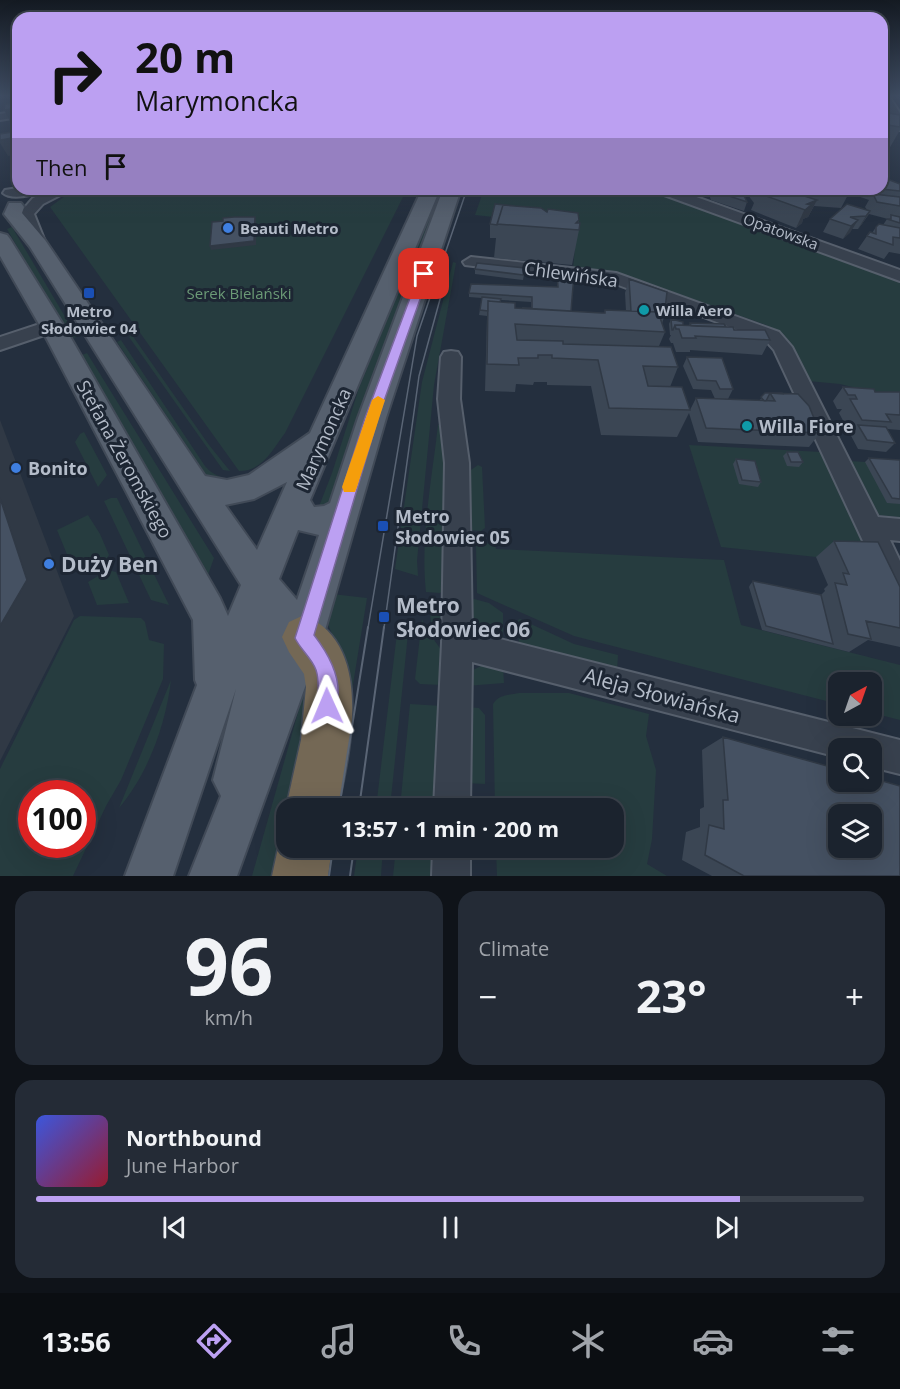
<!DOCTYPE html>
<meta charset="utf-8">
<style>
:root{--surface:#1b232e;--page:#242b36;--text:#f1f3f6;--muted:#a0a4aa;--line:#39404a;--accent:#bca0f2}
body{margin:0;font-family:"Open Sans",sans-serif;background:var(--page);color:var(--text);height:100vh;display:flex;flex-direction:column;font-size:22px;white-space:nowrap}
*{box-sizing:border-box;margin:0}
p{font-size:20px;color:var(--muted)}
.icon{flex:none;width:33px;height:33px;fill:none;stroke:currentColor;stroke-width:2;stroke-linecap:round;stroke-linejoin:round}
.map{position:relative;height:876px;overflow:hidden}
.drawer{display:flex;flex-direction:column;gap:15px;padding:15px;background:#0f1319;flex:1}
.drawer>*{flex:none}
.guide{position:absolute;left:12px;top:12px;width:876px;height:183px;border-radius:18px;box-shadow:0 6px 24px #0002,0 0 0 2px var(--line);background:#bca0f2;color:#111;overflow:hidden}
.needle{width:39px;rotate:40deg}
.fabs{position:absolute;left:828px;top:672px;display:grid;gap:12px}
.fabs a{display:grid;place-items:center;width:54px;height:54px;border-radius:12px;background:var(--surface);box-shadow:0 6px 24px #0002,0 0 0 2px var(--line);font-size:30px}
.speed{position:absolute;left:18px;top:780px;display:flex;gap:12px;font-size:30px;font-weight:700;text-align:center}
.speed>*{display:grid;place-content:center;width:78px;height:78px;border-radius:50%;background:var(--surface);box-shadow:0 6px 24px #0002,0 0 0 2px var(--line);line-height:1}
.speed .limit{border:9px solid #d22;background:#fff;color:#111}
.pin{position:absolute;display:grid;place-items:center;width:51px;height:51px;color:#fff;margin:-26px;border-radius:12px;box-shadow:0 3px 9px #0006}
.me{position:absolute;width:66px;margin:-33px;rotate:359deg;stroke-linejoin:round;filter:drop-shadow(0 0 4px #0008)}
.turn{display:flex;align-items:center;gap:21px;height:126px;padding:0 24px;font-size:27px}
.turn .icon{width:78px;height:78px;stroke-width:2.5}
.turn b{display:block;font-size:42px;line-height:51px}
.then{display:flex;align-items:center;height:57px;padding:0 24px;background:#0003;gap:12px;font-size:22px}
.big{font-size:45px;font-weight:700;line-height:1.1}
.drawer .card{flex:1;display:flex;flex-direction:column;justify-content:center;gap:9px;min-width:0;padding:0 21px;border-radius:18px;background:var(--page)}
.drawer .dial{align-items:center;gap:0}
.dial b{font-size:78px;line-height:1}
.song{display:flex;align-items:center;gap:18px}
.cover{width:72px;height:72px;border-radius:9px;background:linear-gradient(135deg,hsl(230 70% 55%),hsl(350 70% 35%))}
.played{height:6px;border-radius:3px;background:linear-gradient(90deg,var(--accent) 85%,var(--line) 85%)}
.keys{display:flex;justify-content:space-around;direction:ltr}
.heat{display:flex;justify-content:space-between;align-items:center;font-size:33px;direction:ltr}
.drawer .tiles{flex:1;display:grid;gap:15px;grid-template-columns:1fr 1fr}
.card:last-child{grid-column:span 2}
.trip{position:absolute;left:276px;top:798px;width:348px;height:60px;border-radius:18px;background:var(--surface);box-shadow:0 6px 24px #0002,0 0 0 2px var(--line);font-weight:700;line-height:60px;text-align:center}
.tab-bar{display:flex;height:96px;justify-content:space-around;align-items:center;background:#0b0e12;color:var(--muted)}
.tab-bar .icon{width:42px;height:42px}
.tab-bar .current{color:var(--accent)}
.tab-bar b{font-size:27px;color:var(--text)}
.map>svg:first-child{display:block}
.green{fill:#263c3f;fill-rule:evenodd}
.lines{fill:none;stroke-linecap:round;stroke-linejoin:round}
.minor-casing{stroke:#565f6c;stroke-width:4}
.major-casing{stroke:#414a57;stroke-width:4}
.highway-casing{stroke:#434c59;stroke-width:3}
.minor{fill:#38414e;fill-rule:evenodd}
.major{fill:#56606e;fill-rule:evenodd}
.highway{fill:#746855;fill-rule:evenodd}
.tram-far1{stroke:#5a6575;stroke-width:1.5}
.tram{stroke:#5a6575;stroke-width:2}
.wall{fill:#3b4654;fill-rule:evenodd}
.shaded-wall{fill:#303945}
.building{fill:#455162;stroke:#303945;stroke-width:1.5;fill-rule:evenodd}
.route{fill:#bca0f2;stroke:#7a689d;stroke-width:1.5}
.slow{fill:#f59e0b}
.shop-dot{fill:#3f7fe0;stroke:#1d2633;stroke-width:2}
.transit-dot{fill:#1a4fb4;stroke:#1d2633;stroke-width:2}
.culture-dot{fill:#0f9aa8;stroke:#1d2633;stroke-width:2}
.labels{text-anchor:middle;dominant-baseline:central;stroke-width:6;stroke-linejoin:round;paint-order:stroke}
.far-poi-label{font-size:15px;font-weight:bold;fill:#b4bcc9;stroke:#1d2633;text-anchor:start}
.far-street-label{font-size:15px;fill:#b4bcc9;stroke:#1d2633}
.far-park-label{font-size:15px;fill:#6b9a76;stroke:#1d2633}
.street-label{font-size:18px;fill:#b4bcc9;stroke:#1d2633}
.poi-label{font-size:18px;font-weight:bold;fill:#b4bcc9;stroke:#1d2633;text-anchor:start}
.near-poi-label{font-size:21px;font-weight:bold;fill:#b4bcc9;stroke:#1d2633;text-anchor:start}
.near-street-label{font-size:21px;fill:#b4bcc9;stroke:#1d2633}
</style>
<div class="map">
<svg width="900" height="876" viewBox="0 0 900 876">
<rect width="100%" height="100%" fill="#242f3e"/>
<!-- green -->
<path class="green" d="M91,189H407L285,433C272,450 263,471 239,471L50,207L65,196Z
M440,189H443L329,512L318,509L332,473L359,388Z
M484,189H642L652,193L656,190L900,280V399L840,384L808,381C797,358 790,337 766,325L625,275L573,269L575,247L513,219L475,215Z
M12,227L77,337L70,339L7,229Z
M453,262L456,263L434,385L417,561L418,576L395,569L422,382Z
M132,335L209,445L230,471L223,470L129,337Z
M121,340L205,466C216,479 225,475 233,485L210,479L204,472L117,342Z
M87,353L214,558L208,575L79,356Z
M438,425H444L445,436L446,588L440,593L426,592C420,537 432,479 438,425Z
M84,432L107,475L98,487L75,442L80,434Z
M689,445L821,452L872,559L816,557L721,547Z
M849,461L900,464V517L877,515Z
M478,465L482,467L485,528L481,531L469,530L468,472Z
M111,498H117L169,605L151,600L104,501Z
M88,515L100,534L109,555L105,562L82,575L73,569L57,530Z
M479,543L495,544L496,549L724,560L741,625L900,665V720L872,713V682H838V704L574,636L477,593L476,546Z
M108,570L116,572L129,603L97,605L88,582Z
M332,594L367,598L333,808H329L346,709L339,651L327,622Z
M429,598H440L446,602L443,628L438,630L431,624Z
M474,599L489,603L503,613V642C478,634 471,629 468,603Z
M80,616L141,618L145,622L149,640L164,644L163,679L121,780L106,806L73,876H0V769L74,620ZM32,794H82V844H32Z
M422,619L425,627L444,654L442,685L420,684L415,679Z
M520,619L574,644L618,655L617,671L519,646L518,620Z
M397,633L408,634L390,808H376Z
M485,664L503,666L504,683L466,686L473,670Z
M308,677L312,694L286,808L287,848L281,876H252Z
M171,680C166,724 148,774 119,808Z
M519,693H569L649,714L646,736L656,770L652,839L647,864L667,876H497L496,848H614V808H495L493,704C499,694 509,695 519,693Z
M410,704L442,706L438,808H400Z
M465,707L479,708L485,715V784L465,783Z
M358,848H383L381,876H354Z
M396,848H437L436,876H393Z"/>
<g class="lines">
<!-- minor casing -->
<g class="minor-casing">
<path id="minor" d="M882,95H888L900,113V130C894,128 882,103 882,95Z
M18,111V117L0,120V114Z
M18,188V189H43C35,196 11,200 3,193L5,190Z
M54,189H72L43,204L34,214L46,244L38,249L33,247L20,213L33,198Z
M654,189H674L900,270V281L656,192Z
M471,257L616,273L779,332L792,347L878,517L900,519V541L890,540L900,561V603L890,599L774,350L765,340L613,283L465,265L463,262Z
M52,320L59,322L61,326L59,330L0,350V337Z
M451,351L458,352L461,357L460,399L469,463L472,632L900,740V774L872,767V748H838V757L472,662L470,808H434L442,643L445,463L438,399L441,357L444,352Z
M433,848H470V876H432Z"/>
</g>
<!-- major casing -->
<g class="major-casing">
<path id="major" d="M422,189H440L310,500L314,507L324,506L330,503L358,418L443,189H461L386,418L323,637L237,876H189L221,796L213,780L236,689L173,876H125L197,685L195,680L193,620L40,326L0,256V233L7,235L10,239L64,326L220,598L228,616L241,585L30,247L4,214L9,203H21L24,207L22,213L45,240L205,476L227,480L249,475L310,433ZM287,482L257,550L225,505L254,499ZM298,530L319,535L297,600L279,579Z"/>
</g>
<!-- highway casing -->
<g class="highway-casing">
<path id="highway" d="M304,615C375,645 350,750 338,808L286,810V808L301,740L306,687L304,674L289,652L282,637L289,622Z
M286,828V848H332L328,876H272L278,848Z"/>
</g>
<!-- minor -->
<use href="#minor" class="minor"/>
<!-- major -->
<use href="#major" class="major"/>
<!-- highway -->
<use href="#highway" class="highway"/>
<!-- tram-far1 -->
<path class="tram-far1" d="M368,628L417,336L467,189
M384,628L419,376L448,270"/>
<!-- tram -->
<path class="tram" d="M339,808L368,627
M359,808L384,627
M329,876L333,848
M350,876L354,848"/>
</g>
<!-- wall -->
<path class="wall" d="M882,112L900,115V130L882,161Z
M900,184V254L889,252L884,259L858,249L867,236L872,233L876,227L883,225L887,219H888L869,214L862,224L858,229H852L843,239L823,232L830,219L867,210L865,207L869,200L849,193L841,208L814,206L808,217L803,219L802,223L796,228L751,210L754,203L748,195L751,189H788L792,192L806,196V195L802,189H882Z
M707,189H741L747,202L744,211L711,200Z
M547,212L579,220V230L572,265L494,258L496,238H490V224Z
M525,268L523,280L475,274V269Z
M557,272L571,311L604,313L605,310L626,311L625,293L629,279L664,317L662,324L665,332L659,346L678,367L670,387L690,410L696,398L759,401L765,393L798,394L820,433L809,447L698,442L689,413L677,437L601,435L591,386L547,385V382H534L533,385L516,384L515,392L485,391L487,316L479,315L482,298L469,297V293L557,287ZM501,300L531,302V308H515L501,302Z
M671,319L683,325L689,326L690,323L726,327L770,340L762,355L690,350V352H676L673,343H671L669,339L671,335H670L669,324Z
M687,357L733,389L728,399H715L711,390L693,389L683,366Z
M843,387L875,392H900V430L887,429L895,443L886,452L858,449L839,413L842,409H837L833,401Z
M787,452L803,462L799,467L787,466L783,456Z
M869,458L900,460V504L887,503L865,462Z
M736,459L761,482L758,487L739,484L733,464Z
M834,541L900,587V647L868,640L849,652L762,630L749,587L750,585L753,581L821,595L825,591L824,589L828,585L816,557Z
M723,737L900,876H712L682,860L686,832L700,827V809L704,807L702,750Z"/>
<!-- shaded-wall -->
<path class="shaded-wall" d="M0,95H8V97L0,98Z
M18,108V124L12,125L4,110Z
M18,137V154L8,156L0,143V140Z
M817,200L808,217L803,219L802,223L796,228L807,204Z
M870,211L862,224L858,229L866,216Z
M255,217L256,222V245L211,250L210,246Z
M858,220L850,233L843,239L851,226Z
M0,420L74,616L0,761Z"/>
<!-- building -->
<path class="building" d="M18,103V108L4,110L5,104Z
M882,112L900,115V127L882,124Z
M18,131V137L0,140V134Z
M882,177L900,184V191L881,189H882Z
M713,189H741L747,202L714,191Z
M763,189H788L792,192L817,200L807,204L811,205L805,210L758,193H765Z
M873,194L900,197V206L877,202Z
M495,204L515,206L503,205L497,225L490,224Z
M847,204L870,211L866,216L850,217L858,220L851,226L830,219Z
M503,205L541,208L547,212L548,209L578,213L579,220L576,223H580L579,230L497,224Z
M891,215L900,217V223L887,219H891Z
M234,217H255L254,241L210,246L212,222L223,221V218Z
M879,224L900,228V238L893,237V245L867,236L870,232L876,234V227Z
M477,263L525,268L523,275L475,269Z
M557,272L574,274L571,311L522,308H532V297L469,293L471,284L558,287Z
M629,279L667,292L664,317H660L658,312L631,311Z
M482,297L501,299L500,302L488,301V311L480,310Z
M488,301L515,303V308L602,313H605V310L658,312L665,332L515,324L517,340L563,341V344L671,347L678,367L643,366L648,386L682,387L690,410L609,408L598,360L552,358V355H538V358H518L519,365L487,364Z
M671,319L683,322V325H675L673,330H672Z
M690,323L724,324L726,327L691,326Z
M675,325L733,327L734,330H765L770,340L695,336L696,338H682L679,329H676Z
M687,357L722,358L733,389H720L716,381L697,380Z
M843,387L874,389L875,392H900V415L886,414L891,422L862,420L850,399H857L855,395H848Z
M765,393H782L784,394L770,393L766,401H764L761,397Z
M770,393L798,394L809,406L820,433L706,428L696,398L775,401Z
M858,425L886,427L895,443L867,440Z
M787,452H798L803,462H791Z
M869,458L900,460V499L892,498Z
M736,459L755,461L761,482L742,480Z
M0,498L27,580L0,626Z
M834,541L878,542L900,587V628L866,621L871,639L848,634L835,583L847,585L843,573L849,574Z
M753,581L821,595L833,644L766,626L753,583Z
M723,737L838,769V782H872V778L900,786V876H744L705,855L709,825L724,829L723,800H728ZM838,814H872V848H838Z"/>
<!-- sky -->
<linearGradient id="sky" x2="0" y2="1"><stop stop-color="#141a22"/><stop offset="0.44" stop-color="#3f4d63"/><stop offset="1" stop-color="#3f4d63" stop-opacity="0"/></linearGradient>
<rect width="900" height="218" fill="url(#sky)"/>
<!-- route -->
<path class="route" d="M424,271L429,274L378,418L314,635C331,657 346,685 334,713L327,716L321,713C315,699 321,684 316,670C312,658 300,649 295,638L365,418L419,274Z"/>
<!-- slow -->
<path class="slow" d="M378,396L385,400L357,487L355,492H344L342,487L372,400Z"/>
<!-- markers -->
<g class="shop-dot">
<circle cx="228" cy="228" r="6"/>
<circle cx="16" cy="468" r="6"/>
<circle cx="49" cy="564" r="6"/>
</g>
<g class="transit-dot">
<rect x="83" y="287" width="12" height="12" rx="3"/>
<rect x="377" y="520" width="12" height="12" rx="3"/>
<rect x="378" y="611" width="12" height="12" rx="3"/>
</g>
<g class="culture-dot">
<circle cx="644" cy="310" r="6"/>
<circle cx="747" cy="426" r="6"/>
</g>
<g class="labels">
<!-- far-poi labels -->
<g class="far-poi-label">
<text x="240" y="228">Beauti Metro</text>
<text x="656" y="310">Willa Aero</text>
<text x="89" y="311" text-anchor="middle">Metro<tspan x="89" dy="17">Słodowiec 04</tspan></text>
</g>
<!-- far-street labels -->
<g class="far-street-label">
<text transform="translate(781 231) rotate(20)">Opatowska</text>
</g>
<!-- far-park labels -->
<g class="far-park-label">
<text x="239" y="293">Serek Bielański</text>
</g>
<!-- street labels -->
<g class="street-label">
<text transform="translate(571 274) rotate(8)">Chlewińska</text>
<text transform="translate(323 439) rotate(-66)">Marymoncka</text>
<text transform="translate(125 459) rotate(61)">Stefana Żeromskiego</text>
</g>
<!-- poi labels -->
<g class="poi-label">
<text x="759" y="426">Willa Fiore</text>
<text x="28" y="468">Bonito</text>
<text x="395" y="516">Metro<tspan x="395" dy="21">Słodowiec 05</tspan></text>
</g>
<!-- near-poi labels -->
<g class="near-poi-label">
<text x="61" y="564">Duży Ben</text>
<text x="396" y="605">Metro<tspan x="396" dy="24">Słodowiec 06</tspan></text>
</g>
<!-- near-street labels -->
<g class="near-street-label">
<text transform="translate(662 695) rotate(15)">Aleja Słowiańska</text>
</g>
</g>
</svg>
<div class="fabs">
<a><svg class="needle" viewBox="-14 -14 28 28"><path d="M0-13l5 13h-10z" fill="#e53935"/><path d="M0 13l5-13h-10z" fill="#a0a4aa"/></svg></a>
<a><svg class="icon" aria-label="search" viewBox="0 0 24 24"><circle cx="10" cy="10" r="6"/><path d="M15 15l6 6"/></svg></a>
<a><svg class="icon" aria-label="layers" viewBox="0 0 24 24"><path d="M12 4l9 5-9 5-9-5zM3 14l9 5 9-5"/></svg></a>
</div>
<div class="speed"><div class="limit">100</div></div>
<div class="pin" style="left:424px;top:274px;background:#d93025"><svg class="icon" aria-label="arrive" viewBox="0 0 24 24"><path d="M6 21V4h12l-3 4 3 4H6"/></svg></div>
<svg class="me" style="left:327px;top:706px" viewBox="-20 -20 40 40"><path d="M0-17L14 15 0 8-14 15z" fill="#bca0f2" stroke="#fff" stroke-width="4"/></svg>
<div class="trip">13:57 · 1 min · 200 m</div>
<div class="guide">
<div class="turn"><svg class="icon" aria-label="right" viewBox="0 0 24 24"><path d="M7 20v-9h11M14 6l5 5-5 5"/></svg><div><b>20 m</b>Marymoncka</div></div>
<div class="then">Then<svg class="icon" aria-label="arrive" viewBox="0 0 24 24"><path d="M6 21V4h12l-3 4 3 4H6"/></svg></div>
</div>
</div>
<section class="drawer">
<div class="tiles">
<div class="card dial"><b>96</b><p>km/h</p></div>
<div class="card"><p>Climate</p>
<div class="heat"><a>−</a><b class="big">23°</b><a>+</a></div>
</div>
<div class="card">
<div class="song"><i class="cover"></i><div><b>Northbound</b><p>June Harbor</p></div></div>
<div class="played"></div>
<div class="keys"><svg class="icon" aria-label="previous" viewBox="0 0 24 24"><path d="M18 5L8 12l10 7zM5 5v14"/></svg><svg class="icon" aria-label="pause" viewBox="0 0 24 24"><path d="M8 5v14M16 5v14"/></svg><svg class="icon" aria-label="next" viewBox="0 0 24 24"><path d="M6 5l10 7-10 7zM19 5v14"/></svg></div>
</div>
</div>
</section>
<nav class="tab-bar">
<b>13:56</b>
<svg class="icon current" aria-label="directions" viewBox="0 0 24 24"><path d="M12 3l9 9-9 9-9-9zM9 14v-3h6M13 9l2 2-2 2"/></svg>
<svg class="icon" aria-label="music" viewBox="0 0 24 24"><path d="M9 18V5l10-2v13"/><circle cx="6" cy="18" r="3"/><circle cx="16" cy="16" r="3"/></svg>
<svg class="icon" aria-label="phone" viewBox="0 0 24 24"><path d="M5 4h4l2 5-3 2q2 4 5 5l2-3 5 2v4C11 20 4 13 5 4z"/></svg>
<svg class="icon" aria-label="climate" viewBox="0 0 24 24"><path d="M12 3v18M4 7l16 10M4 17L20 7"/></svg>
<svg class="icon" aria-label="car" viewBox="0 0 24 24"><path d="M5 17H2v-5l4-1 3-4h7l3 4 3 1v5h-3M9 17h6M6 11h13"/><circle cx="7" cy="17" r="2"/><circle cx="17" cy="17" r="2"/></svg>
<svg class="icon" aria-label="filters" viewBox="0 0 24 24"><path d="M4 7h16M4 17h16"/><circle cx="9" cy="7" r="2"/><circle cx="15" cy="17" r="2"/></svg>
</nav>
